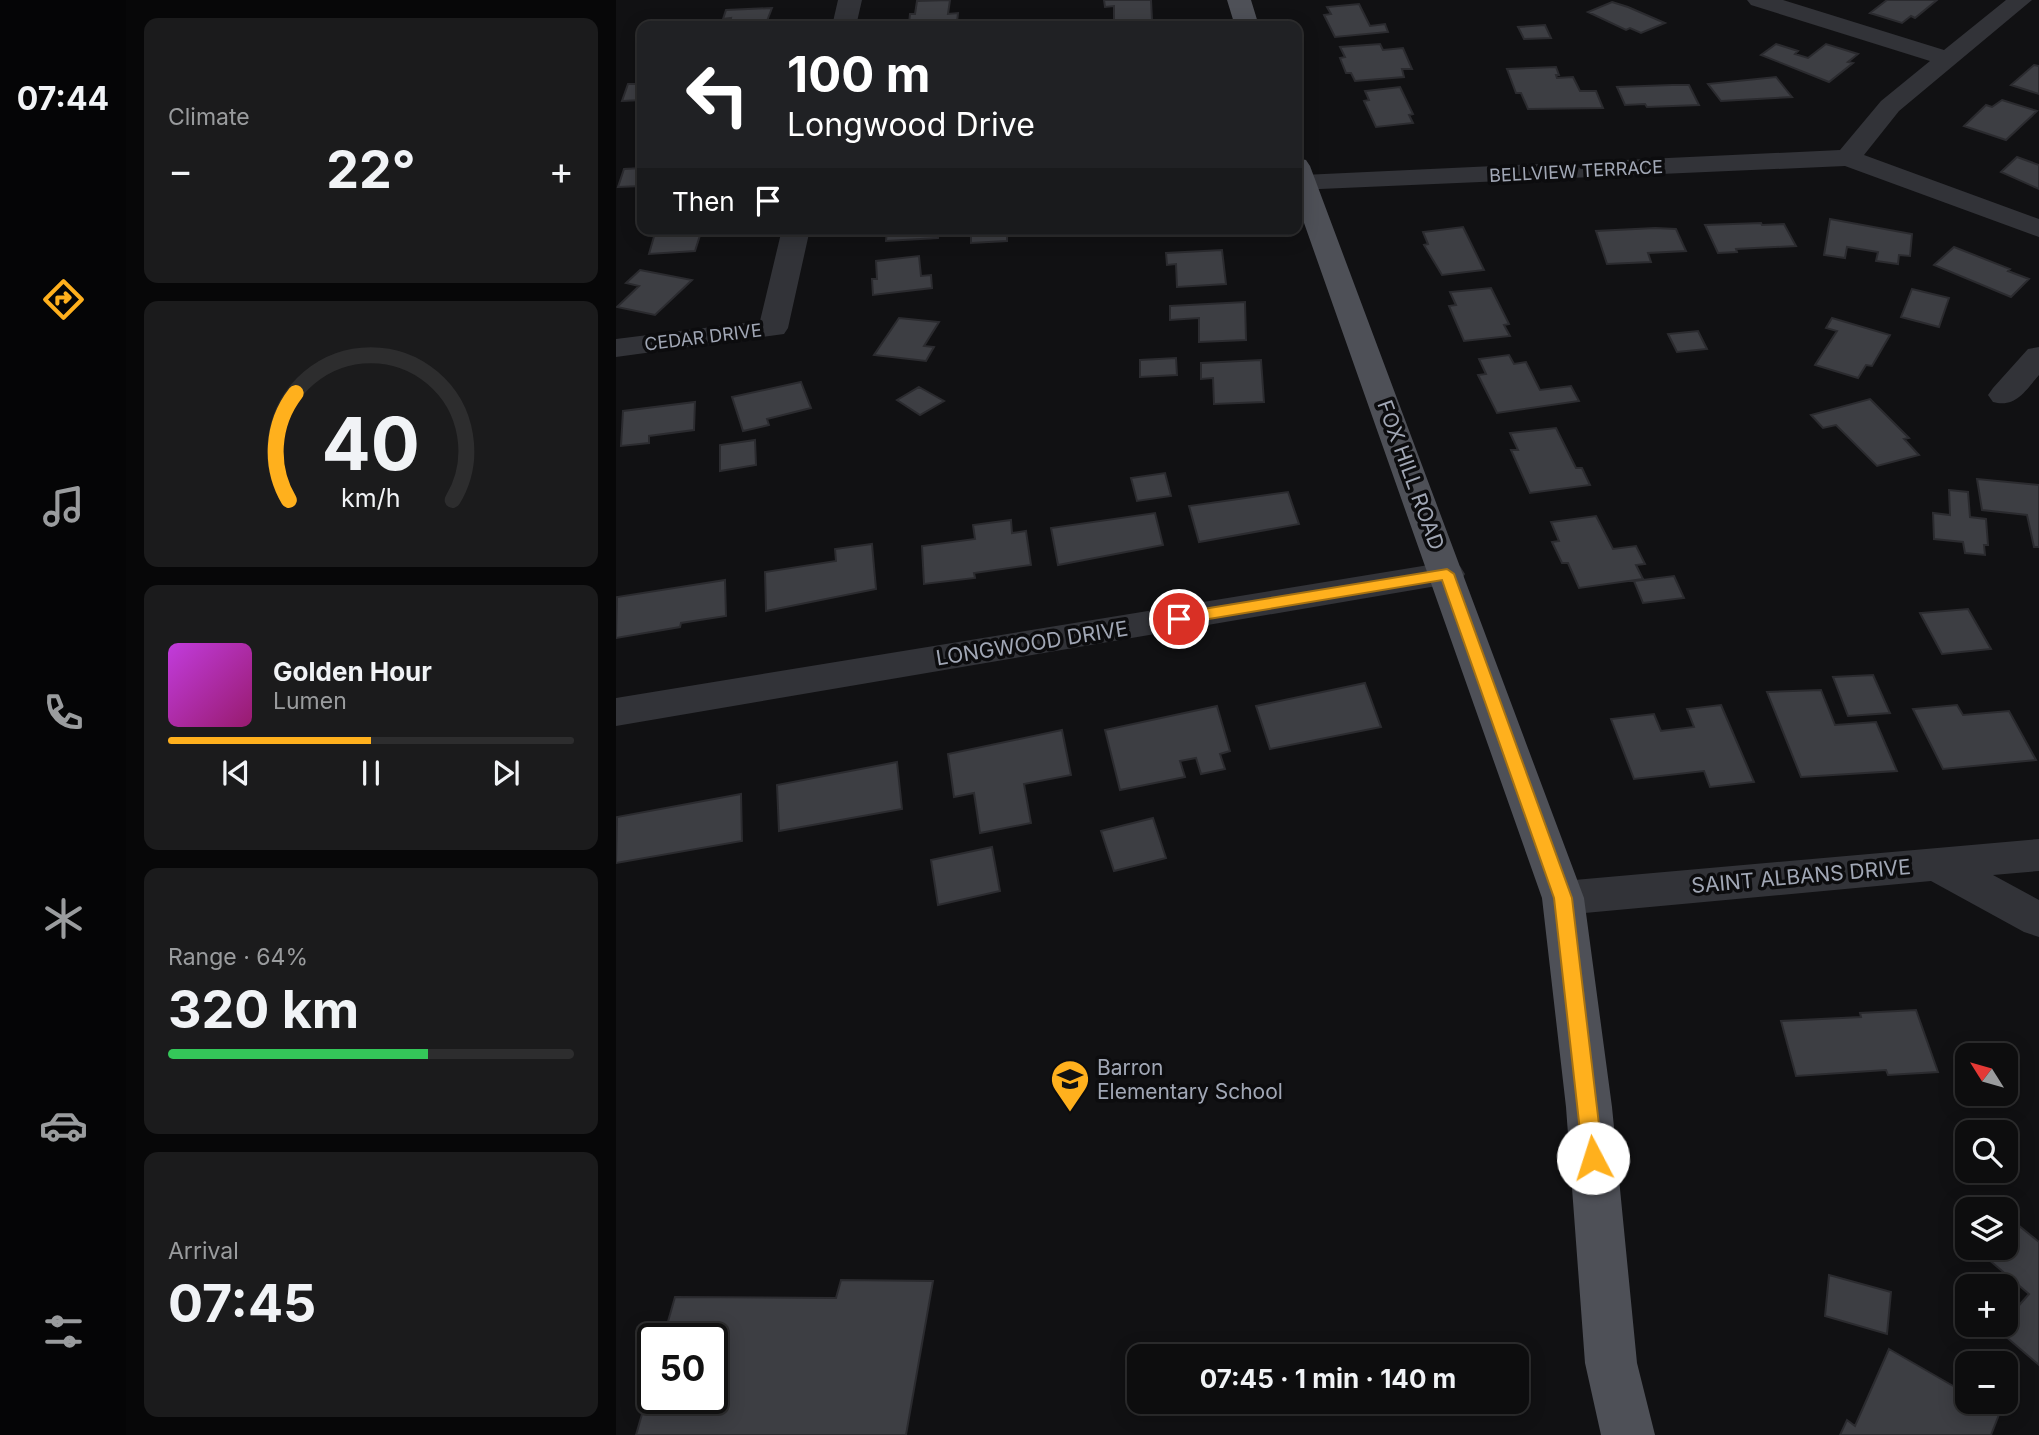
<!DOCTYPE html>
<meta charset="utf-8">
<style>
:root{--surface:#0d0d0e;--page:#1b1b1c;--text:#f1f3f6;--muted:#9a9c9e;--line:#2d2d2e;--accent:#ffb01d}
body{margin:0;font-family:Inter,sans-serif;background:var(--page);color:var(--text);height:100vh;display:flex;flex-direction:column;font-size:26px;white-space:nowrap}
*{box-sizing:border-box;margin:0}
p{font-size:23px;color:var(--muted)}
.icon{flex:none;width:38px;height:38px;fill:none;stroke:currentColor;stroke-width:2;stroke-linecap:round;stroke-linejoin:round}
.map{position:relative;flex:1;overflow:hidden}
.side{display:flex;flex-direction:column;gap:18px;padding:18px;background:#070708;width:490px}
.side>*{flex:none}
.banner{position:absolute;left:21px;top:21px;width:665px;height:214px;border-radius:14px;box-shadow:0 4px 18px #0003,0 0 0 2px var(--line);background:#202124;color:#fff;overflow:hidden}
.needle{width:46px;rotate:307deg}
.tools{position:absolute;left:1339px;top:1043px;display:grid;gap:14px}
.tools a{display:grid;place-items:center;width:63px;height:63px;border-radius:14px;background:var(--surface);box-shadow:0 4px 18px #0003,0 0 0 2px var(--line);font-size:35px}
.speed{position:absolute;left:21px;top:1323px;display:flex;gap:14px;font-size:35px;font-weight:700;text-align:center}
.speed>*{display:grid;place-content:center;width:91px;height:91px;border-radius:50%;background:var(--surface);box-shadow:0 4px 18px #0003,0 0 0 2px var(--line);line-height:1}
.speed .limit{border:4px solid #111;border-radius:10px;background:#fff;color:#111}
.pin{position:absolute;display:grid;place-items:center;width:60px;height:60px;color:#fff;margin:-30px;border:4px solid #fff;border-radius:50%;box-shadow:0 2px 7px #0007}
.me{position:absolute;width:77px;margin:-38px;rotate:355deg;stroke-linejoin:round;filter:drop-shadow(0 0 5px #0008)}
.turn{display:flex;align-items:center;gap:24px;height:147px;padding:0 35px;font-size:32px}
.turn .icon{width:91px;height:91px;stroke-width:2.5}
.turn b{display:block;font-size:49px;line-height:60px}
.then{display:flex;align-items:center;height:66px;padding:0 35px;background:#0003;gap:14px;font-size:26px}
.big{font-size:52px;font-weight:700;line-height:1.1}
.side .card{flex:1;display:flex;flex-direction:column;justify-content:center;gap:10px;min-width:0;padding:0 24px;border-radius:14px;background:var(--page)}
.side .dial{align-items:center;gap:0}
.dial svg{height:182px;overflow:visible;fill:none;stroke:var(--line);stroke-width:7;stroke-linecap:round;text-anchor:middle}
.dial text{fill:var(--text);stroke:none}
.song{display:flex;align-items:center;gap:21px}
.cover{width:84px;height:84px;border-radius:10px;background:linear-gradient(135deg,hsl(290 70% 55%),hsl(320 70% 35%))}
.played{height:7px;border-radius:4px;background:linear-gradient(90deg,var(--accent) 50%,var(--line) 50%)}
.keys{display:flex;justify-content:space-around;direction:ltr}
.heat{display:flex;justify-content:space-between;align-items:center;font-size:38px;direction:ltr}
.charge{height:10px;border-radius:5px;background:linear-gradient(90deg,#34c759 64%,var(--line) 0)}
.trip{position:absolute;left:511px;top:1344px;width:402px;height:70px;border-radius:14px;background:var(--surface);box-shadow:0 4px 18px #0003,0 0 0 2px var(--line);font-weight:700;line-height:70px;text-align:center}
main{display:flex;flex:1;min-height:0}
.menu{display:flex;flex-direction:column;width:126px;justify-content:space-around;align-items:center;background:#050506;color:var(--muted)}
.menu .icon{width:49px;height:49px}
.menu .selected{color:var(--accent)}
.menu b{font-size:32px;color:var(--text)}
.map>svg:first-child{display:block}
.building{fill:#3d3e43;stroke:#2b2b2f;stroke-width:2}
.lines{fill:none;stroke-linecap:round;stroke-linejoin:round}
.minor{fill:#323338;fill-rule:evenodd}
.major{fill:#4e5057;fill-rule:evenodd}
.route{fill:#ffb01d;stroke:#a67213;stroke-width:2}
.labels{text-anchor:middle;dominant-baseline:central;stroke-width:7;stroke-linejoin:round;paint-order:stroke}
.far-street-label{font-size:18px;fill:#a1a7b5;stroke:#0c0c0e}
.street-label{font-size:21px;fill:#a1a7b5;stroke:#0c0c0e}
.poi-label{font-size:21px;fill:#a1a7b5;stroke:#0c0c0e;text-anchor:start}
</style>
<main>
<nav class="menu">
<b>07:44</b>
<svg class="icon selected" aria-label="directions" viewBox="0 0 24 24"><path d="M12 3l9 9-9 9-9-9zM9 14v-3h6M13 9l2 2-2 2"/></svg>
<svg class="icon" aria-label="music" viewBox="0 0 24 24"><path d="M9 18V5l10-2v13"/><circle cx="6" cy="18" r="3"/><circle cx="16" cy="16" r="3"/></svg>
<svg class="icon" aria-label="phone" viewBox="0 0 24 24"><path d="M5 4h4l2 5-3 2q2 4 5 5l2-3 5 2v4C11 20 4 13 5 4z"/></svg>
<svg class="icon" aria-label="climate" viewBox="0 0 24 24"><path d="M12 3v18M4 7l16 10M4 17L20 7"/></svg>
<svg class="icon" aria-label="car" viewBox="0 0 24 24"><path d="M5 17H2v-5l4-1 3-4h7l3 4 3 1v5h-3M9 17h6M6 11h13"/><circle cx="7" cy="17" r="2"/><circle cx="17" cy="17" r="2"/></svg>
<svg class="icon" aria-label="filters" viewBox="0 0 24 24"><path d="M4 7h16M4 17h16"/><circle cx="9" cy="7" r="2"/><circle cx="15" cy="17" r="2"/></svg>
</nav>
<section class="side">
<div class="card"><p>Climate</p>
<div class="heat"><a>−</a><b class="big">22°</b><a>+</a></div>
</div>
<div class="card dial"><svg viewBox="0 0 100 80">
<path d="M14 69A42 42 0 1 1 86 69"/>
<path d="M14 69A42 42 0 0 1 17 22" stroke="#ffb01d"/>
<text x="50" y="56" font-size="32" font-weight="700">40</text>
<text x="50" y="72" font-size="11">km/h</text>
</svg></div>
<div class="card">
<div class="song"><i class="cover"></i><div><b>Golden Hour</b><p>Lumen</p></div></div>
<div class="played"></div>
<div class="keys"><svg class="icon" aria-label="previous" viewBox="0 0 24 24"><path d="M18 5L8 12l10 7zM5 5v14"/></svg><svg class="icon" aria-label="pause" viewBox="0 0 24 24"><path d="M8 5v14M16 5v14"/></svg><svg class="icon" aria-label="next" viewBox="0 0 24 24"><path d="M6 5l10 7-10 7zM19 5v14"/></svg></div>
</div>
<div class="card"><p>Range · 64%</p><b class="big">320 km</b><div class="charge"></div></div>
<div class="card"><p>Arrival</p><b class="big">07:45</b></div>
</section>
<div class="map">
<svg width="1423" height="1435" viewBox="0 0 1423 1435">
<rect width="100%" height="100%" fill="#111113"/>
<!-- building -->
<path class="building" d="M334,0L332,14L342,13L341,22L293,24L294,14H299L301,1Z
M488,0H535L536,20L498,21V6L489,7Z
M1271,0H1321L1299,18L1295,16L1286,23L1254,13Z
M996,2L1012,7L1049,23L1025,33L1014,28L1010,30L972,12Z
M743,4L754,26L769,24L772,32L719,37L708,15L715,14L711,7Z
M156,8L149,26H113L115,18L107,19L110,10Z
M929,25L935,38L908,39L902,27Z
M764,44L767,50L787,48L796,69H786L788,77L739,81L735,73H730L724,58L729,57L724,47Z
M1160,44L1182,51L1179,54L1192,58L1210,44L1242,54L1232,62L1237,63L1213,82L1145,55Z
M1418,65L1423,66V94L1395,85Z
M940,67L943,75H940L941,78L957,77L964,91H980L987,108L912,109L905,93H900L891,69Z
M1160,77L1176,97L1105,101L1092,84Z
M12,84H26V100L6,101Z
M1056,85H1073L1083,105L1031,107L1029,104L1009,105L1001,87Z
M784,87L797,114L793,115L797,123L760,127L748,101L753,100L749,91Z
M1386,100L1421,111L1390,140L1348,126L1370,105L1376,107Z
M1401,157L1423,165V189L1385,172Z
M26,168V186L2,187L8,169Z
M1214,219L1296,234L1294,256L1283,255L1282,264L1260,261L1262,252L1231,247L1229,258L1208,255Z
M1145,223L1146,225L1168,224L1180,246L1120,249L1121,252L1102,253L1089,225Z
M847,227L868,270L826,275L808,245L812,244L807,232Z
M1039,228L1060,229L1070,251L1032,253L1035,262L991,264L980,231Z
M31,229H86L79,251L33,254L39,233L29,234Z
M271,229H323L322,238L270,241Z
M355,229H391V241L355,243Z
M557,229H600V232L557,234Z
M1338,247L1394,269L1392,271L1413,279L1395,297L1318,265Z
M606,250L610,284L561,287L560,264L551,265L550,253Z
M303,256L305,276L315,275L316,288L257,295L256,279H261L260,261Z
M24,270L76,280L39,315L1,307L23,286L10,283Z
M875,288L893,324L888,325L894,336L848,341L833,306L840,305L834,292Z
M1296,289L1333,298L1323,327L1285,317Z
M629,302L630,340L583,342V318L554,320V306Z
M283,318L323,322L308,346L318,347L310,361L258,355Z
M1216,318L1274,335L1256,366L1250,365L1242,378L1199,365L1221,331L1210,328Z
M1082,331L1091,349L1061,352L1052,334Z
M893,355L898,364L910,362L924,390L955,386L963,401L881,413L862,375L870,374L863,359Z
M560,358L561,375L524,377V360Z
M645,360L648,402L598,404L597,378L585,379V363Z
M185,382L195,408L151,419L153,425L127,431L116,397Z
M303,387L328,401L304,415L281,400Z
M1254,399L1293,438L1288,439L1303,455L1261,466L1220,425L1207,428L1195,415Z
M79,402L78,430L33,436V443L5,446L7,411Z
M940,428L960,468H966L974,485L914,493L895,450H902L894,433Z
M139,440L140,465L104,471V445Z
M549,473L555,496L521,501L515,478Z
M1361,479L1423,485V547H1418L1411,515L1366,510Z
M1333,490L1352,492L1354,517L1370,519L1372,545H1368L1369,555L1349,553L1347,542L1318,539L1317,513L1334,515Z
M672,492L683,524L583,542L573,506Z
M539,513L547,545L442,565L435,528Z
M980,516L997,549L1020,546L1029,564L1020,565L1027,579L963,588L952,563H946L936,542L943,541L935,522Z
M395,520L396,533L410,531L415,565L358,573L359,578L308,584L306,546L359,539L357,525Z
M256,544L260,589L150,611L149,572L220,561L219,549Z
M1058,576L1068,598L1027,603L1018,581Z
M109,580L110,616L65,623L64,627L0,638L1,597Z
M1352,609L1375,649L1326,654L1304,613Z
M1257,675L1274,713L1232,716L1217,677Z
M749,683L765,727L654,749L640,706Z
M1205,690L1219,725L1260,722L1281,771L1185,777L1151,692Z
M1105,705L1138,782L1094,787L1088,771L1018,779L995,719L1038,714L1045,731L1078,727L1071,709Z
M1341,705L1347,715L1393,711L1420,760L1327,769L1297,709Z
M601,706L614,751L604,754L609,769L585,774L580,758L564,761L569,777L504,790L489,730Z
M446,730L455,775L408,784L415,823L364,833L358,793L338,797L332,754Z
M281,762L286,809L163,831L161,785Z
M125,794L126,841L0,863L1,817Z
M537,818L550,858L498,871L485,831Z
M376,847L384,891L322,905L315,860Z
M1300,1010L1322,1072L1272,1075L1270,1070L1180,1076L1165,1021L1245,1017L1244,1013Z
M1396,1220L1423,1242V1365L1381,1329L1390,1325V1320L1413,1294L1365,1253L1370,1248H1390V1227Z
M1213,1275L1275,1292L1271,1334L1209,1316Z
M225,1280L317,1281L290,1435H20L37,1376V1398H96V1339H47L59,1297L220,1298Z
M1273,1349L1351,1394V1402H1365L1384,1412L1375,1435H1224L1231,1420L1239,1426Z"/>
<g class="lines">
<!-- minor -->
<path class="minor" d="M222,0H246L240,26H216Z
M1131,0H1167L1328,50L1390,0H1416L1283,111L1248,155L1423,219V237L1229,166L681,190V176L687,175L1224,150L1265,101L1314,61L1135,5Z
M166,229H194L172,328L168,334L0,357V339L144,321Z
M1423,347V375C1409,391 1400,408 1377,402L1372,395L1377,388L1412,349Z
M831,562L844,566L849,574L844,582L0,726V698Z
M1423,839V871L1377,875L1423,900V937L1408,932L1315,881L947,915L932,910L926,898L932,886L947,881Z"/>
<!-- major -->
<path class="major" d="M611,0H635L643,26H619Z
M681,158L690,160L694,166L968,898L996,1107L1021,1363L1039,1435H985L969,1363L950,1107L926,898L681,203Z"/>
</g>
<!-- route -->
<path class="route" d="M831,569L838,574L956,898L987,1158L984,1165L977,1167L970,1165L967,1158L938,898L826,580L563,624L555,619L563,613Z"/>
<!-- icons -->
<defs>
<g id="school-pin" transform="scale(2.0125)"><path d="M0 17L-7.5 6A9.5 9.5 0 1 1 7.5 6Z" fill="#ffb01d" stroke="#0c0c0e"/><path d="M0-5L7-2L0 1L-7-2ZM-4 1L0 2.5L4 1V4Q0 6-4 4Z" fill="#111"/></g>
</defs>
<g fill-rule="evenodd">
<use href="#school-pin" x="454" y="1079"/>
</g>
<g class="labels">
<!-- far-street labels -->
<g class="far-street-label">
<text transform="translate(960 171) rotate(-3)">BELLVIEW TERRACE</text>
<text transform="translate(87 337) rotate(-7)">CEDAR DRIVE</text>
</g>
<!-- street labels -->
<g class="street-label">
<text transform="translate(795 475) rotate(70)">FOX HILL ROAD</text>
<text transform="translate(416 643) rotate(-9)">LONGWOOD DRIVE</text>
<text transform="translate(1185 876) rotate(-5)">SAINT ALBANS DRIVE</text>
</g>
<!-- poi labels -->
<g class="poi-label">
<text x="481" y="1067">Barron<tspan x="481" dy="24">Elementary School</tspan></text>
</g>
</g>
</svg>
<div class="tools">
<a><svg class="needle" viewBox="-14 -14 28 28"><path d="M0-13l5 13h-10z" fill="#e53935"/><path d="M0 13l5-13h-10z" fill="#9a9c9e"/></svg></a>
<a><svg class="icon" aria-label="search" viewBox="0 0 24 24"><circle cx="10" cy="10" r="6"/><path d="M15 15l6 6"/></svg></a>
<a><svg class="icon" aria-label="layers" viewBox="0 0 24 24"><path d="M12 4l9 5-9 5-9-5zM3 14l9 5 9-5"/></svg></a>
<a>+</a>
<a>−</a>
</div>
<div class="speed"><div class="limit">50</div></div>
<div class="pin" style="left:563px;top:619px;background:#d93025"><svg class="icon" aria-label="arrive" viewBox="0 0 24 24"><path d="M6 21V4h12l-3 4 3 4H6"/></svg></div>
<svg class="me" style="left:977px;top:1158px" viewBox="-20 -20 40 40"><circle r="19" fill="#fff"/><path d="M0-13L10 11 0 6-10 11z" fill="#ffb01d"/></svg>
<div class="trip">07:45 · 1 min · 140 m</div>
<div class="banner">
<div class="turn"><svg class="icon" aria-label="left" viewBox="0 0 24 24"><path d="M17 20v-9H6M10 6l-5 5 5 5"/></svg><div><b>100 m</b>Longwood Drive</div></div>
<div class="then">Then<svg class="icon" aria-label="arrive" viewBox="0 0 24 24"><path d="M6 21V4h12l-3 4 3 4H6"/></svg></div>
</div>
</div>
</main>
